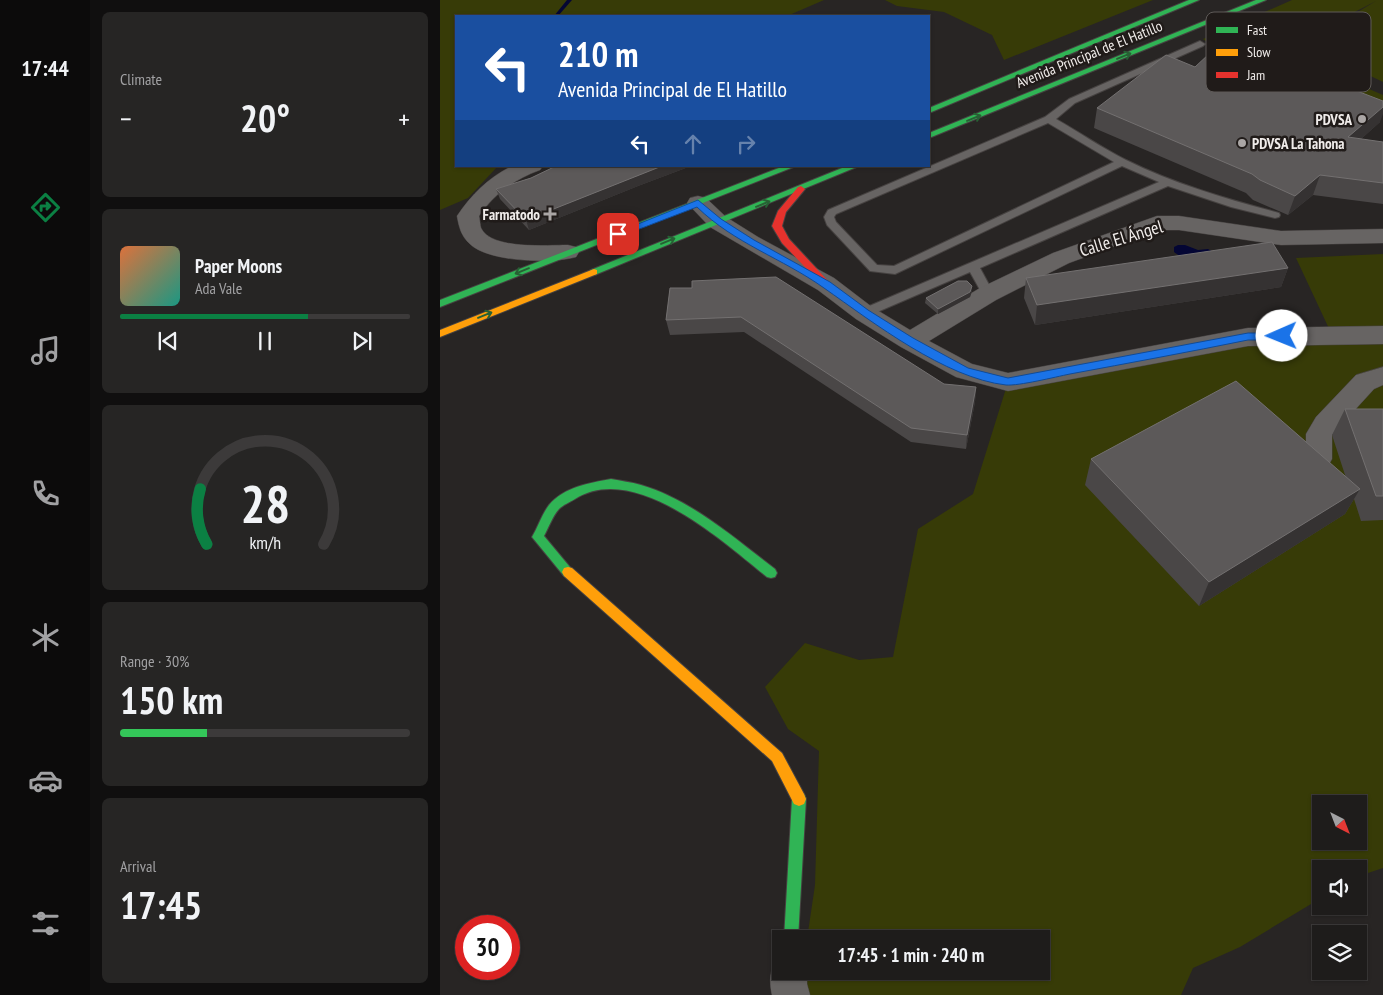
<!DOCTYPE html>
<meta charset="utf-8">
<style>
:root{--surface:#1e1c1b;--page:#262524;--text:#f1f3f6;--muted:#a1a1a3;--line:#3c3a3a;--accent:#0b8043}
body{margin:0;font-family:"PT Sans Narrow",sans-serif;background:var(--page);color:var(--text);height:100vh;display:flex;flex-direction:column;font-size:19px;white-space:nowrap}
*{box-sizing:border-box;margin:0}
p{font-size:16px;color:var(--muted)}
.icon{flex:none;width:28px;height:28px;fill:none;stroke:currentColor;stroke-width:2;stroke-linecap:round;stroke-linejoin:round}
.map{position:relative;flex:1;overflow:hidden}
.sheet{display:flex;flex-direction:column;gap:12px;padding:12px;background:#100f0f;width:350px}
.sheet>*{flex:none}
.top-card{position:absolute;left:15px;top:15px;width:475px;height:152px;border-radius:0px;box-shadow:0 1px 4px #0004,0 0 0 1px var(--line);background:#1a4fa0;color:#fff;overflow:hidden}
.needle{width:32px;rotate:138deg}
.buttons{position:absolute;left:872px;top:795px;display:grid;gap:10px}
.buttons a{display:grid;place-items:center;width:55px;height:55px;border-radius:0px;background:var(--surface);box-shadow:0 1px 4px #0004,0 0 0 1px var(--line);font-size:25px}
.speed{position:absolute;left:15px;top:915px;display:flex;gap:10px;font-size:25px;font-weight:700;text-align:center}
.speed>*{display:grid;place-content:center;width:65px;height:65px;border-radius:50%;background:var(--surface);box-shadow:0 1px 4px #0004,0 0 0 1px var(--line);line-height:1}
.speed .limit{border:8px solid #d22;background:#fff;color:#111}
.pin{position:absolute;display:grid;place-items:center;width:42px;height:42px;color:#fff;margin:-21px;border-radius:10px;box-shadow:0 2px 8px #0006}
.me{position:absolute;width:55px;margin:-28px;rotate:269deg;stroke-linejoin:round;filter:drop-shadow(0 0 4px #0008)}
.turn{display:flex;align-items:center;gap:18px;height:105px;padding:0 20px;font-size:22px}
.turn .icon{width:65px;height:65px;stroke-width:2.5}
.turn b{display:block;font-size:35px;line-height:42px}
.lanes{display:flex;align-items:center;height:48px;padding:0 20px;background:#0003;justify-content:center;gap:25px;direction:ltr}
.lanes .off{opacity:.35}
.big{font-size:38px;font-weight:800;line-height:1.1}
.sheet .tile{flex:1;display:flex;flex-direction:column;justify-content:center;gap:8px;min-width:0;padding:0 18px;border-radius:8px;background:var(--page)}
.sheet .dial{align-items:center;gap:0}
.dial svg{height:130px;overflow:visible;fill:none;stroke:var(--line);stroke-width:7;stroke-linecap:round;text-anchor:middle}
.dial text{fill:var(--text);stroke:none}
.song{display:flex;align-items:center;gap:15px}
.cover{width:60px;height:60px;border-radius:8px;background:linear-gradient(135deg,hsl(20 70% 55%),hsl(170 70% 35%))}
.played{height:5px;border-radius:2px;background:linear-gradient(90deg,var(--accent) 65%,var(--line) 65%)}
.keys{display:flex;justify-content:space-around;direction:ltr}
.heat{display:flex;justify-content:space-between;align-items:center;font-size:28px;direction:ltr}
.charge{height:8px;border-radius:4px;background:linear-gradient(90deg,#34c759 30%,var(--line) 0)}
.trip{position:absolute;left:332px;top:930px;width:278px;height:50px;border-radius:0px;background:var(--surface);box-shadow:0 1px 4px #0004,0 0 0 1px var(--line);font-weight:800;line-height:50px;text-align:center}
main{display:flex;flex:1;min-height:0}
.dock{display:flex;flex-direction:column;width:90px;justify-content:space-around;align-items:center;background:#0c0b0b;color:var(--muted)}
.dock .icon{width:35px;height:35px}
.dock .selected{color:var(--accent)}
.dock b{font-size:22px;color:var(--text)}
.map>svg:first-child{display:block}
.green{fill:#373b07;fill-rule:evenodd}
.water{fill:#040634}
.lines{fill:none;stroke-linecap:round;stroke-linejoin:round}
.stream{fill:#040634;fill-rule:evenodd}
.lane-casing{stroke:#464241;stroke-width:2}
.street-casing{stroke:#464241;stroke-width:1}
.fast-casing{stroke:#464241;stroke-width:2}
.slow-casing{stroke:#464241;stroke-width:2}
.jam-casing{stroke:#464241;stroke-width:2}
.lane{fill:#676463;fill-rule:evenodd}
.street{fill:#676463;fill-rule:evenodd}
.fast{fill:#30b455;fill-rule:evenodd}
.slow{fill:#ff9f0a;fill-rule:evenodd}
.jam{fill:#e5322d;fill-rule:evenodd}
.wall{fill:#4a4747}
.shaded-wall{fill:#353232}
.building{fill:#5c5959;stroke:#737070}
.oneway{stroke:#276034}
.route{fill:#1a73e8;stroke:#114b97}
.poi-dot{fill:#aaa6a5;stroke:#201b19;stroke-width:2}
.labels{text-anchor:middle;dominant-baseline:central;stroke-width:5;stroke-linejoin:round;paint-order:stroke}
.far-street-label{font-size:15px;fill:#f0ecea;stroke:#201b19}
.far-poi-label{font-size:15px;font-weight:bold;fill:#f0ecea;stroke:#201b19;text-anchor:end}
.street-label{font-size:18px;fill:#f0ecea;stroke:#201b19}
.key{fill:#201b19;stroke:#5e5a58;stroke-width:1}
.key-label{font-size:14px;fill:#f0ecea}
</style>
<main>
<nav class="dock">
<b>17:44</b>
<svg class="icon selected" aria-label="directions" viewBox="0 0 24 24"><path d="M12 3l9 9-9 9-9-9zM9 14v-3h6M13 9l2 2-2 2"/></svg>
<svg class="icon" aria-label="music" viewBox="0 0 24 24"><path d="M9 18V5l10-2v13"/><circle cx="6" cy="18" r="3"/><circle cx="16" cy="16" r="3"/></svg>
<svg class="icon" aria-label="phone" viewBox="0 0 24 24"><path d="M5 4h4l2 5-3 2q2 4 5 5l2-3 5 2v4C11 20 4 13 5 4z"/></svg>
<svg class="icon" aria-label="climate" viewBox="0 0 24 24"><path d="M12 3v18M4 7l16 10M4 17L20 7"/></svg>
<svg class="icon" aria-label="car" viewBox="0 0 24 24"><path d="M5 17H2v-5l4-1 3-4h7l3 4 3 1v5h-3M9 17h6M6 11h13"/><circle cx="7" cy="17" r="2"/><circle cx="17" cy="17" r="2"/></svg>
<svg class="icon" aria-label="filters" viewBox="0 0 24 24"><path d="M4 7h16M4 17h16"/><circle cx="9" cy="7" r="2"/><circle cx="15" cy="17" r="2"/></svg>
</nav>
<section class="sheet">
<div class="tile"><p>Climate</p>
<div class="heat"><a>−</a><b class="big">20°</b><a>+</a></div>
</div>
<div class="tile">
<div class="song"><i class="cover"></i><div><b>Paper Moons</b><p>Ada Vale</p></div></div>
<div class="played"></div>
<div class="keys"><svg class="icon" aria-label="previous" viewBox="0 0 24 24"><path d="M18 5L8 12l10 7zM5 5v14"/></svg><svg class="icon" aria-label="pause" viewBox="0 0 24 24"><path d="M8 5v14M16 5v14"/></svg><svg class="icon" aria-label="next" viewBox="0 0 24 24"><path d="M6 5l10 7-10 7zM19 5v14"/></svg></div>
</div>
<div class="tile dial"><svg viewBox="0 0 100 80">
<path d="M14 69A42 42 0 1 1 86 69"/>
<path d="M14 69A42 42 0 0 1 10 35" stroke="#0b8043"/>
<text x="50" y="56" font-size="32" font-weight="700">28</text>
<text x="50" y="72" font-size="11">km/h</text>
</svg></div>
<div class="tile"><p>Range · 30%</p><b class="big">150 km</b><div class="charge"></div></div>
<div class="tile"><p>Arrival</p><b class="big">17:45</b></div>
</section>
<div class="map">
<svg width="943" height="995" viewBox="0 0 943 995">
<rect width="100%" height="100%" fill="#282524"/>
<!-- green -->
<path class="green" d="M0,0H384L347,16H16V166H58L28,198L0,210Z
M445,0H713L564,60L552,35L504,12L457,6Z
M852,0H943V82L864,44L936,1L905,17L893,13L875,16L825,38L848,54L943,95V109L793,62L763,39Z
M943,254V868L919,876V869H881V898L800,947L753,968L741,995H367L361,971H601V939H367L375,885L379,751L348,729L325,687L365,643L419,660L453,657L478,529L533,494L568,382L698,357L892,335L856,258ZM881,804H919V841H881Z"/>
<!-- water -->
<path class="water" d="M738,245H745L758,250L768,249L775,253C769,253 762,252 757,254C745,256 747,262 734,252V247Z"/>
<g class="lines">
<!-- stream -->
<path class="stream" d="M127,0H132L118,16H114Z"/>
<!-- lane casing -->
<g class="lane-casing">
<path id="lane" d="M760,41L765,44L763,46L635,103L616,119C639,132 662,148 686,160C734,184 787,199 839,213L840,215L839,217L835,218L791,207L728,186L540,268L554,294L552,297H544L530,272L428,316H420L418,313L420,310L719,182L682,166L455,274L430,271L387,225L384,217L388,210L605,117L629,99ZM608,123L674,162L454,266L437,265L396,222L394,217L396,214Z"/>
</g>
<!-- street casing -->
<g class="street-casing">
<path id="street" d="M72,166H103L100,170C75,179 54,194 39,216C40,220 40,225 41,228C51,250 108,245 128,245L136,247L139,252L136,257C112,264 48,262 30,244C21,236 19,227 17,216C31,195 49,177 72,166Z
M258,196L266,198L286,217L318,237L394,278L432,307L470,330L540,288L613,253L717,216H739L841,231L943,229V243L841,245L739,230H719L629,263L556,300L489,341L532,364L568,373L808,328L943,326V344L808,346L568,391L516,377L461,347L416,319L378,290L270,227L247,203L250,198Z
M943,367V385L934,389L892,435V459L888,466L879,469L870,466L866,459V434L876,417L916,375Z
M341,956V971H367V984L370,995H332C329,981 330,971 336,958Z"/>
</g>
<!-- fast casing -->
<g class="fast-casing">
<path id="fast" d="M749,0H759L489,113V108Z
M816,0H826L489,138V133Z
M344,166H356L0,307V300Z
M407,166H419L157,274L154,275L149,272L151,270Z
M171,479C181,481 191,482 201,485C252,500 294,538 335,569L337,573L335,577L331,578L327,577C282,541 195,461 135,499C130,502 123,505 119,509C112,517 109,527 104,536L134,572L132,576L128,577L124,576L92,537C98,527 102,514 109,505C124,487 149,483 171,479Z
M359,792L364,794L366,799L358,939H344L352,799L354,794Z"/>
</g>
<!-- slow casing -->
<g class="slow-casing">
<path id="slow" d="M154,269L157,270V274L0,337V330Z
M128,567L132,568L342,753L364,794L366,799L364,804L359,806L354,804L332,761L124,576L122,572L124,568Z"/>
</g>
<!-- jam casing -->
<g class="jam-casing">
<path id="jam" d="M361,186L365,189L346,212L342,226L349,239L389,282L391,284L386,287L383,286L342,243L332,226L338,211L358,187Z"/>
</g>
<!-- lane -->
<use href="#lane" class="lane"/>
<!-- street -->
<use href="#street" class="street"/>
<!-- fast -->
<use href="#fast" class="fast"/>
<!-- slow -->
<use href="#slow" class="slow"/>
<!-- jam -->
<use href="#jam" class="jam"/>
</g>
<!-- wall -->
<path class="wall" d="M755,67L940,122L921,139L943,142V204L873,195L848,215L813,200L806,193L654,128L657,108Z
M116,166H251L198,186L89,230L60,199L56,189L91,178Z
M848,268L841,287L595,325L584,298L586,278Z
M532,286V291L530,297L498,314L485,303L486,298Z
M230,288L504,384L536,387L535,402L526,449L471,442L304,332L230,335L226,320Z
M905,409H943V520L921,521L914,499L905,514L759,606L645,485L651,459L906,478L892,435Z"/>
<!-- shaded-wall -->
<path class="shaded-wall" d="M943,107V114L940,122L901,157L908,137Z
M222,166H251L198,186L89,230L86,220Z
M880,175L873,195L848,215L855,196Z
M848,268L841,287L595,325L597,305Z
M532,286V291L530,297L498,314V309Z
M536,387L535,402L526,449L527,435Z
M920,489L905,514L759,606L769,582Z"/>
<!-- building -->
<path class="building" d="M784,40L943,101V107L908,137L943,142V183L880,175L855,196L820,180L812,174L657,108L726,55L755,67Z
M116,166H222L86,220L56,189L91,178Z
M832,242L848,268L597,305L586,278Z
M336,277L504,384L536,387L527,435L471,428L301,317L226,320L230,288H252V281Z
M518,281H527L532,286L530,292L498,309L486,298Z
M796,381L920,489L769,582L651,459Z
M905,409H943V496H936Z"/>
<!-- one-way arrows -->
<defs><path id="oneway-shaft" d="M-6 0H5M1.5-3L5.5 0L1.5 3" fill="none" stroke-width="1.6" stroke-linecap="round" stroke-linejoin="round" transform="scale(1.25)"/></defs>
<g class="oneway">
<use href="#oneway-shaft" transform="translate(684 56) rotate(-22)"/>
<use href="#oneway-shaft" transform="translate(534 118) rotate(-22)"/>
<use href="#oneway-shaft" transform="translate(323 204) rotate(-22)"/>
<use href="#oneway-shaft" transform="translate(228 241) rotate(-22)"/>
<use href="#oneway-shaft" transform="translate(82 271) rotate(158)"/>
<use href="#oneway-shaft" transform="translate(45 315) rotate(-22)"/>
</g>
<!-- route -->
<path class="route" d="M258,200L281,219L314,240L390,282L428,310L473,338L528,368L568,378L808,333H842L847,336L842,340H808C749,352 689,363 630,374C615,377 579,386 566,385C505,378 434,323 384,288C342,258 295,244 257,207L181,236H174L173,234Z"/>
<!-- markers -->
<g class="poi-dot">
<circle cx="922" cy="119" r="5"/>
<circle cx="802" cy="143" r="5"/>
<path d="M107.5 206.5h5v5h5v5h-5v5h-5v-5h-5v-5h5z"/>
</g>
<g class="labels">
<!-- far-street labels -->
<g class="far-street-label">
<text transform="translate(649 54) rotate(-22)">Avenida Principal de El Hatillo</text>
</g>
<!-- far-poi labels -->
<g class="far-poi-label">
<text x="912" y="119">PDVSA</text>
<text x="812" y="143" text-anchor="start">PDVSA La Tahona</text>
<text x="100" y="214">Farmatodo</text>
</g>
<!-- street labels -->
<g class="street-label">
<text transform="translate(681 238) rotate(-17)">Calle El Ángel</text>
</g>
</g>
<!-- legend -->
<rect x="766" y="12" width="165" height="80" rx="8" class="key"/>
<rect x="776" y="27" width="22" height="6" fill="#30b455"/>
<rect x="776" y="49" width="22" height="7" fill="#ff9f0a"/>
<rect x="776" y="72" width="22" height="6" fill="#e5322d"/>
<g class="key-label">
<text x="807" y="35">Fast</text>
<text x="807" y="57">Slow</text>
<text x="807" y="80">Jam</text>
</g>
</svg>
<div class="buttons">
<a><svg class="needle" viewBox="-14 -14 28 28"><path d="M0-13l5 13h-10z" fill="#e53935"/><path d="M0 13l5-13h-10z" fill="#a1a1a3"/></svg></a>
<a><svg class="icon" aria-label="sound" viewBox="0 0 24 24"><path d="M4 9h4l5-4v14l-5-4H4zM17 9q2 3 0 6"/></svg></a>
<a><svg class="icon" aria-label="layers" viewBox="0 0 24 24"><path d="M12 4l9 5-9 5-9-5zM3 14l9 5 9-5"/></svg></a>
</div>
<div class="speed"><div class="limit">30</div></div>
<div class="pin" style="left:178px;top:234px;background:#d93025"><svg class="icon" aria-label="arrive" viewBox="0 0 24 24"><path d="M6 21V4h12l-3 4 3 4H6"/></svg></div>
<svg class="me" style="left:842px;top:336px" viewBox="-20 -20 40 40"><circle r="19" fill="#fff"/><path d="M0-13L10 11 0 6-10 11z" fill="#1a73e8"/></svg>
<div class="trip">17:45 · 1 min · 240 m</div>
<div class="top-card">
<div class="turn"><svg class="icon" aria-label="left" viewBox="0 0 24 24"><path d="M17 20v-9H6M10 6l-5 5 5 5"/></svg><div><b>210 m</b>Avenida Principal de El Hatillo</div></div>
<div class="lanes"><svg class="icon" aria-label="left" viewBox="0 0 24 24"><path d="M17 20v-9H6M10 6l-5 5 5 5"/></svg><svg class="icon off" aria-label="ahead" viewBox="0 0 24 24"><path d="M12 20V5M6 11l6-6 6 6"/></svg><svg class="icon off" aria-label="right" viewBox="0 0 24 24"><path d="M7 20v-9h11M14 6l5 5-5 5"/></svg></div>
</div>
</div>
</main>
